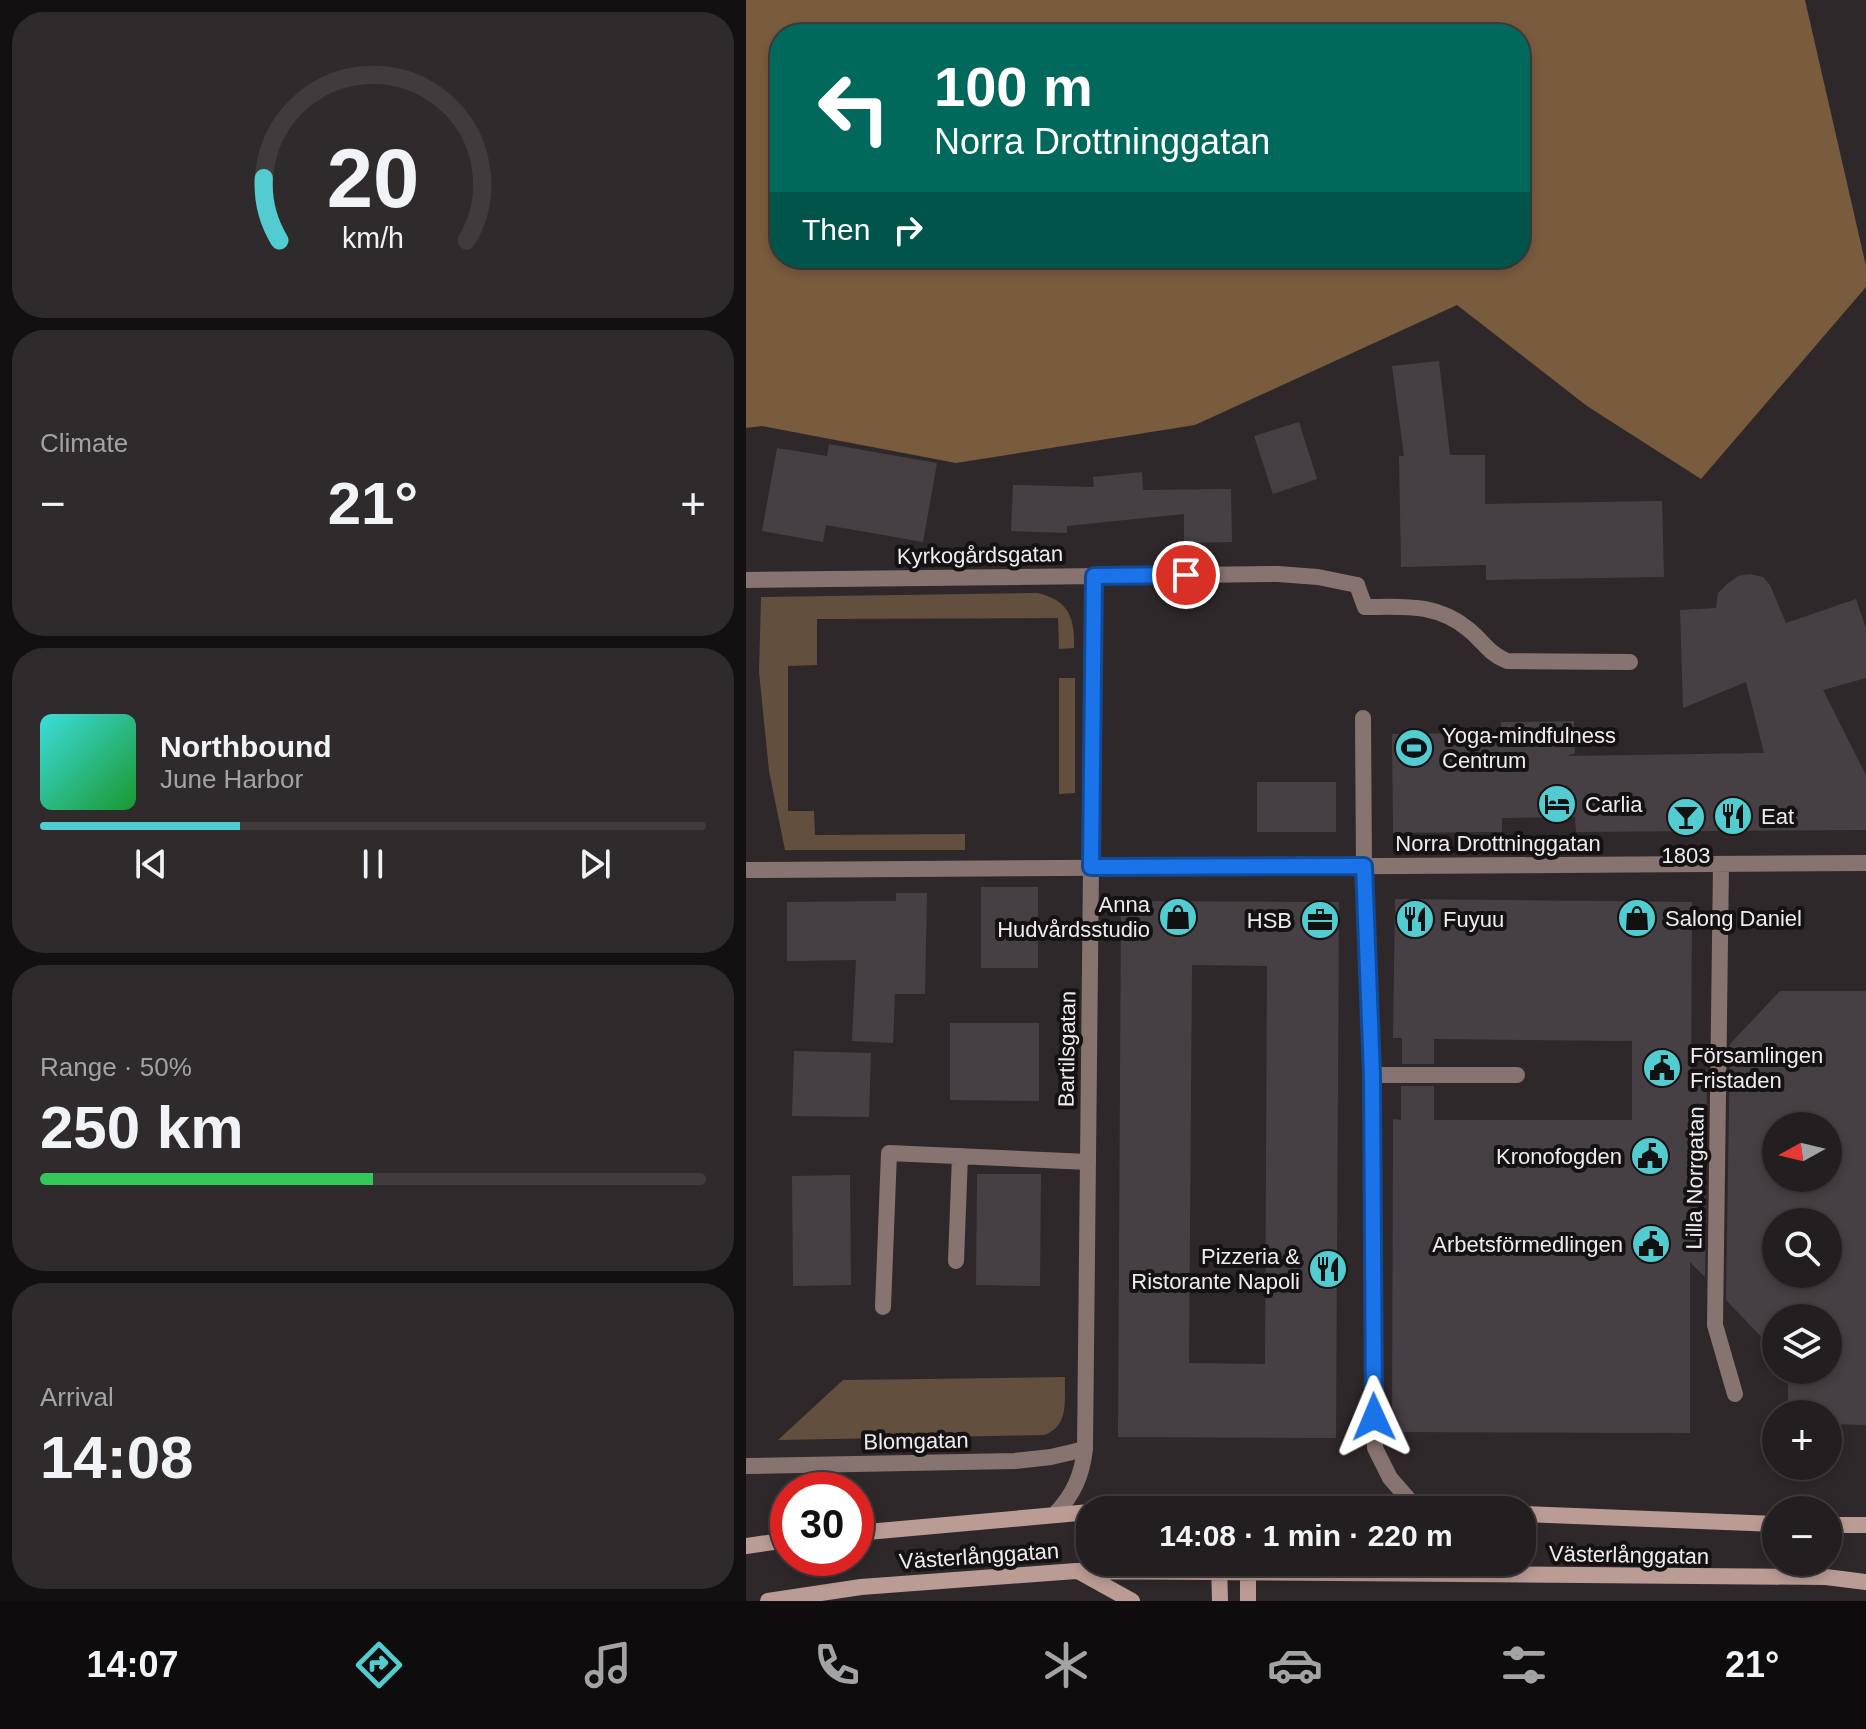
<!DOCTYPE html>
<meta charset="utf-8">
<style>
:root{--surface:#231e20;--page:#2f2b2d;--text:#f1f3f6;--muted:#a3a2a5;--line:#403c3e;--accent:#52ccd0}
body{margin:0;font-family:Arial,sans-serif;background:var(--page);color:var(--text);height:100vh;display:flex;flex-direction:column;font-size:30px;white-space:nowrap}
*{box-sizing:border-box;margin:0}
p{font-size:26px;color:var(--muted)}
.icon{flex:none;width:44px;height:44px;fill:none;stroke:currentColor;stroke-width:2;stroke-linecap:round;stroke-linejoin:round}
.map{position:relative;flex:1;overflow:hidden}
.drawer{display:flex;flex-direction:column;gap:12px;padding:12px;background:#131012;width:746px}
.drawer>*{flex:none}
.top-card{position:absolute;left:24px;top:24px;width:760px;height:244px;border-radius:32px;box-shadow:0 4px 12px #0003,0 0 0 2px var(--line);background:#00695c;color:#fff;overflow:hidden}
.needle{width:52px;rotate:262deg}
.tools{position:absolute;left:1016px;top:1112px;display:grid;gap:16px}
.tools a{display:grid;place-items:center;width:80px;height:80px;border-radius:50%;background:var(--surface);box-shadow:0 4px 12px #0003,0 0 0 2px var(--line);font-size:40px}
.speed{position:absolute;left:24px;top:1472px;display:flex;gap:16px;font-size:40px;font-weight:700;text-align:center}
.speed>*{display:grid;place-content:center;width:104px;height:104px;border-radius:50%;background:var(--surface);box-shadow:0 4px 12px #0003,0 0 0 2px var(--line);line-height:1}
.speed .limit{border:12px solid #d22;background:#fff;color:#111}
.pin{position:absolute;display:grid;place-items:center;width:68px;height:68px;color:#fff;margin:-34px;border:4px solid #fff;border-radius:50%;box-shadow:0 2px 8px #0007}
.me{position:absolute;width:88px;margin:-44px;rotate:359deg;stroke-linejoin:round;filter:drop-shadow(0 0 6px #0008)}
.turn{display:flex;align-items:center;gap:28px;height:168px;padding:0 32px;font-size:36px}
.turn .icon{width:104px;height:104px;stroke-width:2.5}
.turn b{display:block;font-size:56px;line-height:68px}
.then{display:flex;align-items:center;height:76px;padding:0 32px;background:#0003;gap:16px;font-size:30px}
.big{font-size:60px;font-weight:800;line-height:1.1}
.drawer .tile{flex:1;display:flex;flex-direction:column;justify-content:center;gap:12px;min-width:0;padding:0 28px;border-radius:32px;background:var(--page)}
.drawer .dial{align-items:center;gap:0}
.dial svg{height:208px;overflow:visible;fill:none;stroke:var(--line);stroke-width:7;stroke-linecap:round;text-anchor:middle}
.dial text{fill:var(--text);stroke:none}
.song{display:flex;align-items:center;gap:24px}
.cover{width:96px;height:96px;border-radius:12px;background:linear-gradient(135deg,hsl(180 70% 55%),hsl(130 70% 35%))}
.played{height:8px;border-radius:4px;background:linear-gradient(90deg,var(--accent) 30%,var(--line) 30%)}
.keys{display:flex;justify-content:space-around;direction:ltr}
.heat{display:flex;justify-content:space-between;align-items:center;font-size:44px;direction:ltr}
.charge{height:12px;border-radius:6px;background:linear-gradient(90deg,#34c759 50%,var(--line) 0)}
.trip{position:absolute;left:330px;top:1496px;width:460px;height:80px;border-radius:32px;background:var(--surface);box-shadow:0 4px 12px #0003,0 0 0 2px var(--line);font-weight:800;line-height:80px;text-align:center}
.tab-bar{display:flex;height:128px;justify-content:space-around;align-items:center;background:#0e0c0d;color:var(--muted)}
.tab-bar .icon{width:56px;height:56px}
.tab-bar .selected{color:var(--accent)}
.tab-bar b{font-size:36px;color:var(--text)}
main{display:flex;flex:1;min-height:0}
.map>svg:first-child{display:block}
.green{fill:#624f3d}
.forest{fill:#795b3e;fill-rule:evenodd}
.building{fill:#464045;fill-rule:evenodd}
.lines{fill:none;stroke-linecap:round;stroke-linejoin:round}
.lane{stroke:#87736f;stroke-width:16}
.street{stroke:#87736f;stroke-width:16}
.secondary{stroke:#bb9c95;stroke-width:16}
.route-casing{stroke:#114b97;stroke-width:20}
.route{stroke:#1a73e8;stroke-width:14}
.labels{text-anchor:middle;dominant-baseline:central;stroke-width:8;stroke-linejoin:round;paint-order:stroke}
.street-label{font-size:22px;fill:#f0ebec;stroke:#151213}
.poi-label{font-size:22px;fill:#f0ebec;stroke:#151213;text-anchor:start}
</style>
<main>
<section class="drawer">
<div class="tile dial"><svg viewBox="0 0 100 80">
<path d="M14 69A42 42 0 1 1 86 69"/>
<path d="M14 69A42 42 0 0 1 8 45" stroke="#52ccd0"/>
<text x="50" y="56" font-size="32" font-weight="700">20</text>
<text x="50" y="72" font-size="11">km/h</text>
</svg></div>
<div class="tile"><p>Climate</p>
<div class="heat"><a>−</a><b class="big">21°</b><a>+</a></div>
</div>
<div class="tile">
<div class="song"><i class="cover"></i><div><b>Northbound</b><p>June Harbor</p></div></div>
<div class="played"></div>
<div class="keys"><svg class="icon" aria-label="previous" viewBox="0 0 24 24"><path d="M18 5L8 12l10 7zM5 5v14"/></svg><svg class="icon" aria-label="pause" viewBox="0 0 24 24"><path d="M8 5v14M16 5v14"/></svg><svg class="icon" aria-label="next" viewBox="0 0 24 24"><path d="M6 5l10 7-10 7zM19 5v14"/></svg></div>
</div>
<div class="tile"><p>Range · 50%</p><b class="big">250 km</b><div class="charge"></div></div>
<div class="tile"><p>Arrival</p><b class="big">14:08</b></div>
</section>
<div class="map">
<svg width="1120" height="1601" viewBox="0 0 1120 1601">
<rect width="100%" height="100%" fill="#2f282a"/>
<!-- green -->
<path class="green" d="M291,593C323,600 329,618 328,648L313,649L312,618L71,619V665L42,666V811H68L69,835L219,834V850H39L23,771L13,672L15,597Z
M313,678H329V793L313,794Z
M319,1377C318,1400 324,1426 298,1435L32,1440L97,1380Z"/>
<!-- forest -->
<path class="forest" d="M0,0H1059L1120,266V287L955,479L841,406L711,305L449,425L210,463L16,426L0,428ZM34,34H774V258H34Z"/>
<!-- building -->
<path class="building" d="M693,361L704,455H739V504L916,501L918,577L740,580V565L655,567L653,456H658L646,366Z
M553,422L571,479L527,494L508,436Z
M83,444L191,463L177,542L80,525L77,542L16,531L31,448L81,456Z
M396,472L397,490L485,489L486,542L438,543V514L321,526V533L265,531L267,485L348,487L347,477Z
M1004,574L1017,577L1024,585L1040,623L1110,599L1120,628V678L1077,690L1120,775V830L830,832L829,817L756,818V832L647,833L646,734L755,733V722L828,721L829,753L821,756L1018,753L1000,682L937,708L934,610L970,608L972,593L981,584L992,576Z
M511,782H590V832H511Z
M235,887H292V968H235Z
M150,893H181L179,994H149L147,1043L106,1041L110,960L41,961V902L150,901Z
M649,899L946,902L945,1085L961,1068L959,1277L944,1262V1433L646,1432L647,1119L655,1120V1086H688V1120H886V1041L688,1039V1064H656V1038H647Z
M375,901L593,902L590,1438L372,1437ZM446,965L521,966L519,1364L443,1363Z
M1034,991H1120V1425L1082,1424V1414H1042V1370H1082V1318H1030V1347H1025L980,1300L984,1044ZM1030,1126H1082V1178H1030ZM1030,1222H1082V1274H1030Z
M204,1023H293V1101L204,1100Z
M48,1051L125,1053L123,1117L46,1116Z
M231,1174H295L294,1286L230,1285Z
M104,1175L105,1285L47,1286L46,1176Z"/>
<g class="lines">
<!-- lane -->
<path class="lane" d="M611,585L619,607C659,607 690,603 722,629C738,642 742,653 761,661L884,662
M617,718L618,866
M626,1075H771
M210,1261L214,1156
M137,1307L143,1153L342,1162"/>
<!-- street -->
<path class="street" d="M0,580L532,574L572,577L611,585
M975,864L969,1325L989,1394
M618,866L626,1075L629,1448L644,1478L672,1510
M0,870L1120,863
M0,1466L269,1461L305,1457L339,1449
M309,1514C328,1494 336,1475 339,1449L348,576"/>
<!-- secondary -->
<path class="secondary" d="M381,1510L503,1505L680,1510
M776,1514L1030,1524
M1082,1525H1120
M110,1533L344,1512
M0,1546L42,1540
M473,1563L474,1601
M502,1564V1601
M332,1571L386,1601
M22,1601L115,1587L330,1571L1080,1577L1120,1582"/>
</g>
<g class="lines">
<!-- route casing -->
<g class="route-casing">
<path id="route" d="M440,575L348,576L345,867L618,866L626,1075L628,1417"/>
</g>
<!-- route -->
<use href="#route" class="route"/>
</g>
<!-- icons -->
<defs>
<g id="stadium-disc" transform="scale(2)"><circle r="9.5" fill="#52ccd0" stroke="#151213"/><path d="M0-5a6.5 5 0 1 0 0 10a6.5 5 0 1 0 0-10ZM-3.5-1.8h7v3.6h-7Z" fill="#111"/></g>
<g id="hotel-disc" transform="scale(2)"><circle r="9.5" fill="#52ccd0" stroke="#151213"/><path d="M-6-4.5h1.5V1H6V5H4.5V3h-9V5H-6ZM-4 0a1.8 1.8 0 1 1 3.6 0ZM.5 0V-2.5h3Q6-2.5 6 0Z" fill="#111"/></g>
<g id="restaurant-disc" transform="scale(2)"><circle r="9.5" fill="#52ccd0" stroke="#151213"/><path d="M-5-6h1v4h1v-4h1v4h1v-4h1v5L-1.5 .5V6h-2V.5L-5-1ZM5-6V6H3V1.5H1.5Q1.5-4 5-6Z" fill="#111"/></g>
<g id="bar-disc" transform="scale(2)"><circle r="9.5" fill="#52ccd0" stroke="#151213"/><path d="M-6-5H6L.8 .8V4.5H3.5V6h-7V4.5H-.8V.8Z" fill="#111"/></g>
<g id="shop-disc" transform="scale(2)"><circle r="9.5" fill="#52ccd0" stroke="#151213"/><path d="M-5-2.5h2.3a2.7 3.5 0 0 1 5.4 0H5L5.5 6h-11ZM-1.5-2.5h3a1.5 2.3 0 0 0-3 0Z" fill="#111"/></g>
<g id="office-disc" transform="scale(2)"><circle r="9.5" fill="#52ccd0" stroke="#151213"/><path d="M-6-3h4V-5.5h4V-3h4V5H-6ZM-1-4.5V-3h2v-1.5ZM-6 0V1H6V0Z" fill="#111"/></g>
<g id="civic-disc" transform="scale(2)"><circle r="9.5" fill="#52ccd0" stroke="#151213"/><path d="M-.6-6.5H3V-4.5H.6V-3L4-1V1h2V6H-6V1h2V-1L-.6-3ZM-1.2 2.5V6h2.4V2.5Z" fill="#111"/></g>
</defs>
<g fill-rule="evenodd">
<use href="#stadium-disc" x="668" y="748"/>
<use href="#hotel-disc" x="811" y="804"/>
<use href="#restaurant-disc" x="987" y="816"/>
<use href="#bar-disc" x="940" y="817"/>
<use href="#shop-disc" x="432" y="917"/>
<use href="#shop-disc" x="891" y="918"/>
<use href="#restaurant-disc" x="669" y="919"/>
<use href="#office-disc" x="574" y="920"/>
<use href="#civic-disc" x="916" y="1068"/>
<use href="#civic-disc" x="904" y="1156"/>
<use href="#civic-disc" x="905" y="1244"/>
<use href="#restaurant-disc" x="582" y="1269"/>
</g>
<g class="labels">
<!-- street labels -->
<g class="street-label">
<text transform="translate(234 555) rotate(-1)">Kyrkogårdsgatan</text>
<text x="752" y="843">Norra Drottninggatan</text>
<text transform="translate(321 1049) rotate(-89)">Bartilsgatan</text>
<text transform="translate(949 1178) rotate(-89)">Lilla Norrgatan</text>
<text transform="translate(170 1441) rotate(-1)">Blomgatan</text>
<text transform="translate(883 1555) rotate(1)">Västerlånggatan</text>
<text transform="translate(233 1556) rotate(-4)">Västerlånggatan</text>
</g>
<!-- poi labels -->
<g class="poi-label">
<text x="696" y="735">Yoga-mindfulness<tspan x="696" dy="25">Centrum</tspan></text>
<text x="839" y="804">Carlia</text>
<text x="1015" y="816">Eat</text>
<text x="940" y="855" text-anchor="middle">1803</text>
<text x="404" y="904" text-anchor="end">Anna<tspan x="404" dy="25">Hudvårdsstudio</tspan></text>
<text x="919" y="918">Salong Daniel</text>
<text x="697" y="919">Fuyuu</text>
<text x="546" y="920" text-anchor="end">HSB</text>
<text x="944" y="1055">Församlingen<tspan x="944" dy="25">Fristaden</tspan></text>
<text x="876" y="1156" text-anchor="end">Kronofogden</text>
<text x="877" y="1244" text-anchor="end">Arbetsförmedlingen</text>
<text x="554" y="1256" text-anchor="end">Pizzeria &amp;<tspan x="554" dy="25">Ristorante Napoli</tspan></text>
</g>
</g>
</svg>
<div class="tools">
<a><svg class="needle" viewBox="-14 -14 28 28"><path d="M0-13l5 13h-10z" fill="#e53935"/><path d="M0 13l5-13h-10z" fill="#a3a2a5"/></svg></a>
<a><svg class="icon" aria-label="search" viewBox="0 0 24 24"><circle cx="10" cy="10" r="6"/><path d="M15 15l6 6"/></svg></a>
<a><svg class="icon" aria-label="layers" viewBox="0 0 24 24"><path d="M12 4l9 5-9 5-9-5zM3 14l9 5 9-5"/></svg></a>
<a>+</a>
<a>−</a>
</div>
<div class="speed"><div class="limit">30</div></div>
<div class="pin" style="left:440px;top:575px;background:#d93025"><svg class="icon" aria-label="arrive" viewBox="0 0 24 24"><path d="M6 21V4h12l-3 4 3 4H6"/></svg></div>
<svg class="me" style="left:628px;top:1417px" viewBox="-20 -20 40 40"><path d="M0-17L14 15 0 8-14 15z" fill="#1a73e8" stroke="#fff" stroke-width="4"/></svg>
<div class="trip">14:08 · 1 min · 220 m</div>
<div class="top-card">
<div class="turn"><svg class="icon" aria-label="left" viewBox="0 0 24 24"><path d="M17 20v-9H6M10 6l-5 5 5 5"/></svg><div><b>100 m</b>Norra Drottninggatan</div></div>
<div class="then">Then<svg class="icon" aria-label="right" viewBox="0 0 24 24"><path d="M7 20v-9h11M14 6l5 5-5 5"/></svg></div>
</div>
</div>
</main>
<nav class="tab-bar">
<b>14:07</b>
<svg class="icon selected" aria-label="directions" viewBox="0 0 24 24"><path d="M12 3l9 9-9 9-9-9zM9 14v-3h6M13 9l2 2-2 2"/></svg>
<svg class="icon" aria-label="music" viewBox="0 0 24 24"><path d="M9 18V5l10-2v13"/><circle cx="6" cy="18" r="3"/><circle cx="16" cy="16" r="3"/></svg>
<svg class="icon" aria-label="phone" viewBox="0 0 24 24"><path d="M5 4h4l2 5-3 2q2 4 5 5l2-3 5 2v4C11 20 4 13 5 4z"/></svg>
<svg class="icon" aria-label="climate" viewBox="0 0 24 24"><path d="M12 3v18M4 7l16 10M4 17L20 7"/></svg>
<svg class="icon" aria-label="car" viewBox="0 0 24 24"><path d="M5 17H2v-5l4-1 3-4h7l3 4 3 1v5h-3M9 17h6M6 11h13"/><circle cx="7" cy="17" r="2"/><circle cx="17" cy="17" r="2"/></svg>
<svg class="icon" aria-label="filters" viewBox="0 0 24 24"><path d="M4 7h16M4 17h16"/><circle cx="9" cy="7" r="2"/><circle cx="15" cy="17" r="2"/></svg>
<b>21°</b>
</nav>
